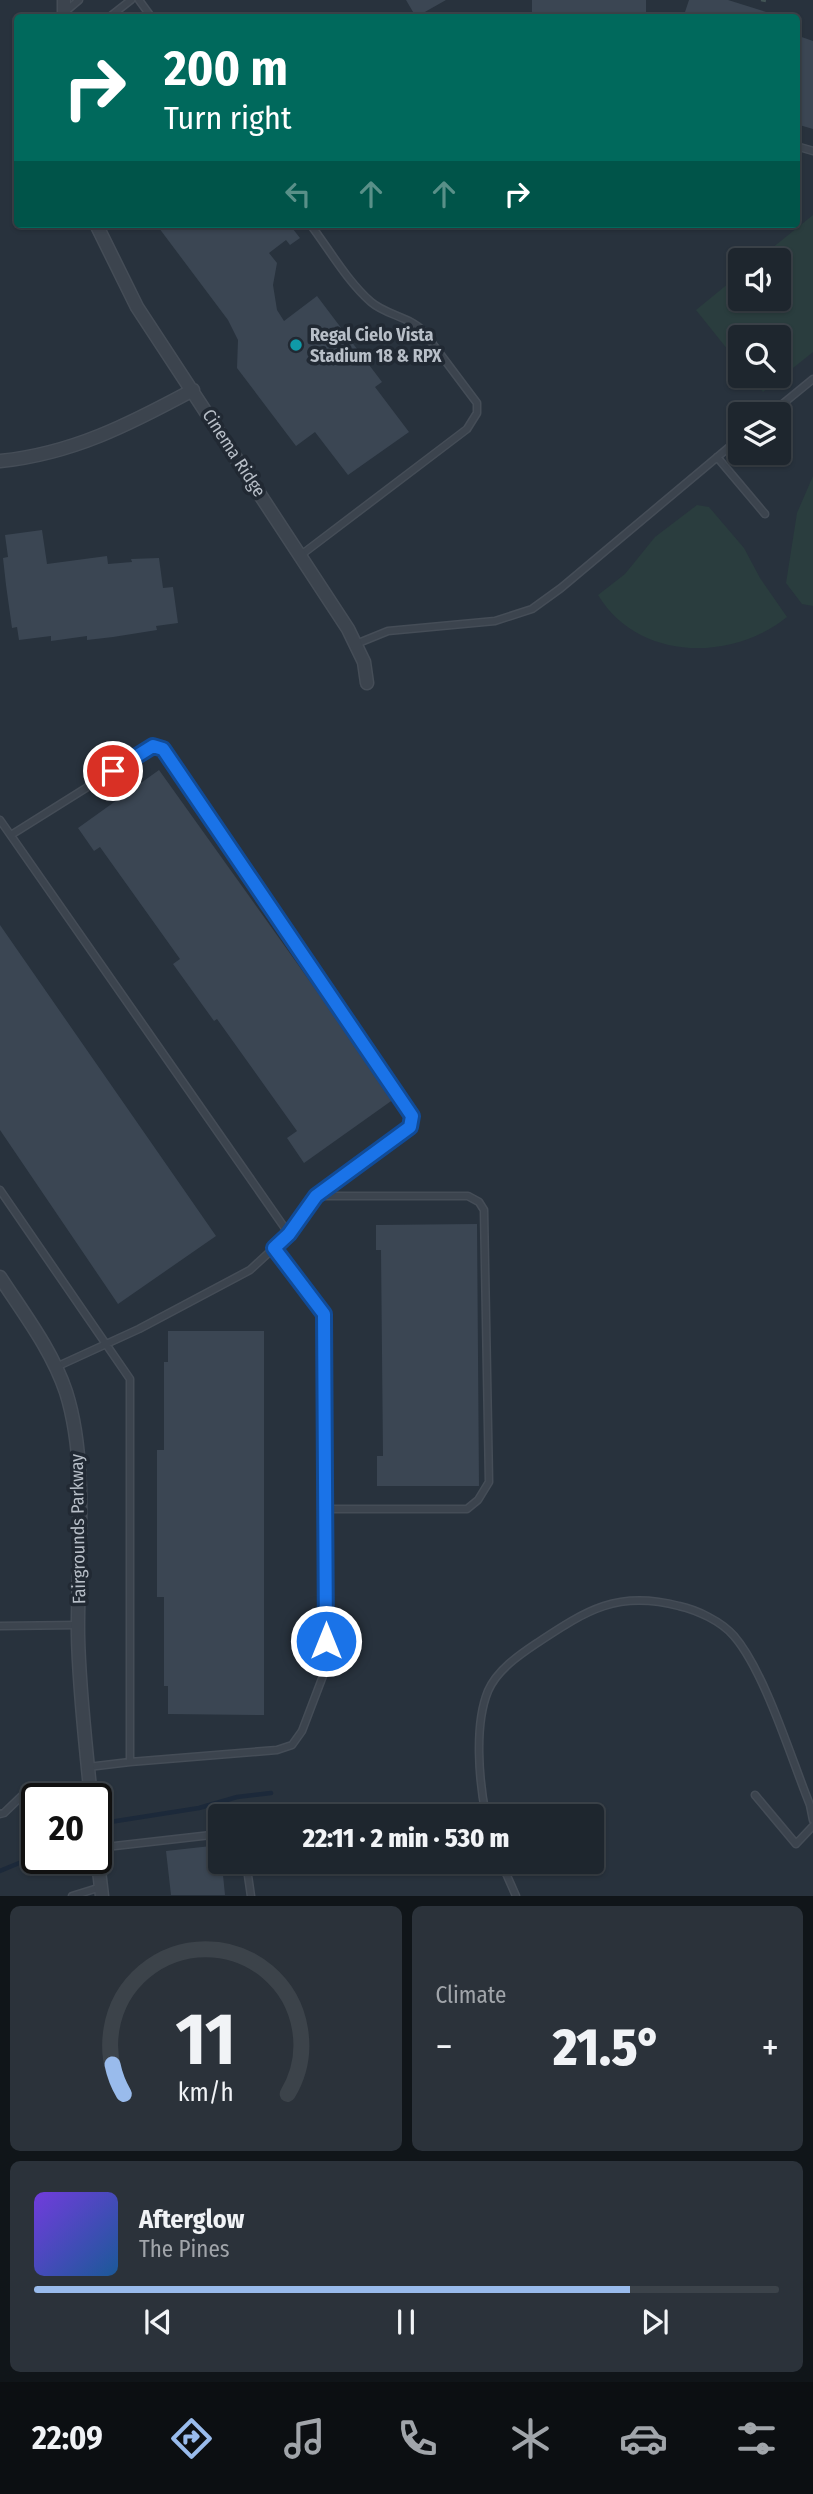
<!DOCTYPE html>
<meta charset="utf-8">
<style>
:root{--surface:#1e262e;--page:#2b323a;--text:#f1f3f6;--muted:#a1a5aa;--line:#3c434a;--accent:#99bbec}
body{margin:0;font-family:"Fira Sans Condensed",sans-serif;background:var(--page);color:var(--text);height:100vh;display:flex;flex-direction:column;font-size:26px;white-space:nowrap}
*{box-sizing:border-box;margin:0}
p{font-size:23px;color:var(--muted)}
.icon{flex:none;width:38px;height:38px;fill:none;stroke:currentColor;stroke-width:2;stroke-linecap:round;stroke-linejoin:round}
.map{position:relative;height:1896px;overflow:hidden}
.side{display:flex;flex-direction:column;gap:10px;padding:10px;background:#101519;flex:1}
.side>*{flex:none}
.banner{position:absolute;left:14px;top:14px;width:786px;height:214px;border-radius:7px;box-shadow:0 2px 5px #0004,0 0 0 2px var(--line);background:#00695c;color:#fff;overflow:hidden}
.tools{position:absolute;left:728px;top:248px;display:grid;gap:14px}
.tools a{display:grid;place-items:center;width:63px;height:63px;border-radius:7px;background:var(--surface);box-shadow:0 2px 5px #0004,0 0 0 2px var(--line);font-size:35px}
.speed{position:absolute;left:21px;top:1783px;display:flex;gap:14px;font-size:35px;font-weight:700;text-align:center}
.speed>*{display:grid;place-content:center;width:91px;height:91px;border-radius:50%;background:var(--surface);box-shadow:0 2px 5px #0004,0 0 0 2px var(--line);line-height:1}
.speed .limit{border:4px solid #111;border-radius:10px;background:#fff;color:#111}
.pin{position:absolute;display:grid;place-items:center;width:60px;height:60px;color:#fff;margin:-30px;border:4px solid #fff;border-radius:50%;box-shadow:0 2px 7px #0007}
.me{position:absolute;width:77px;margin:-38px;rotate:0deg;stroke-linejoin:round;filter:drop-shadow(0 0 5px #0008)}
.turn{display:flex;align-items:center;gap:24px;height:147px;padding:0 35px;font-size:32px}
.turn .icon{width:91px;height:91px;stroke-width:2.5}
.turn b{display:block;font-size:49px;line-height:60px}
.lanes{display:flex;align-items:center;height:66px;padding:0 35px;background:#0003;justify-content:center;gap:35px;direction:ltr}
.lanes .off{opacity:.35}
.big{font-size:52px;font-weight:800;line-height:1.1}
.side .widget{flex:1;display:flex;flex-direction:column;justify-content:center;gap:10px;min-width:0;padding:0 24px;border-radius:10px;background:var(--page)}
.side .dial{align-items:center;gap:0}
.dial svg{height:182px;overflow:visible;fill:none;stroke:var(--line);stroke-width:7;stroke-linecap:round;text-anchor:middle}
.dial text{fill:var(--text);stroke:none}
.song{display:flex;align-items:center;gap:21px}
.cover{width:84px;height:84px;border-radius:10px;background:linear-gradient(135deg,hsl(260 70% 55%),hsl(210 70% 35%))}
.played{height:7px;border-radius:4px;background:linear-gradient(90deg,var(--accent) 80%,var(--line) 80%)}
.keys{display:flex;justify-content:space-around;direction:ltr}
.heat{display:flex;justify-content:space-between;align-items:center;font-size:38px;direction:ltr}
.side .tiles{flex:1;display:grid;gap:10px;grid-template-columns:1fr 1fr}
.widget:last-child{grid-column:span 2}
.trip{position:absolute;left:208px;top:1804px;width:396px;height:70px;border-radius:7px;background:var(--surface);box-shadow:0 2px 5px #0004,0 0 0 2px var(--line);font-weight:800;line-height:70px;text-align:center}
.dock{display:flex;height:112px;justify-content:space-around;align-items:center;background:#0c0f12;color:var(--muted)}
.dock .icon{width:49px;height:49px}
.dock .selected{color:var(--accent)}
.dock b{font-size:32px;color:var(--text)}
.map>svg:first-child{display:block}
.green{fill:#2a3d3e}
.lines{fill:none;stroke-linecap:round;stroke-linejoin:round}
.stream{stroke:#1c293a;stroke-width:4.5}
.building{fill:#3b4653}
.lane-casing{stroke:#454d57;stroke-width:9}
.street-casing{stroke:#454d57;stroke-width:15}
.path{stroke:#435556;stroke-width:2.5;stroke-dasharray:5 5;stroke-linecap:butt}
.lane{stroke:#3c444e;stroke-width:6}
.street{stroke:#3c444e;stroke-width:12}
.route-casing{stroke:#114b97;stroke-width:18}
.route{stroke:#1a73e8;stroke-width:12}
.culture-dot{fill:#0f9aa8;stroke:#212933;stroke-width:2.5}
.labels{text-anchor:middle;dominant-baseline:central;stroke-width:7;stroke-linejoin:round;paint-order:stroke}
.poi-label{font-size:18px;font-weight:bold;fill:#b8bfc8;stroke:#212933;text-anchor:start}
.street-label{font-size:18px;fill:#b8bfc8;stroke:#212933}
</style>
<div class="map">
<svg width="813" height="1896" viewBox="0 0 813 1896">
<rect width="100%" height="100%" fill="#28323d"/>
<!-- green -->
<path class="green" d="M813,215V352L763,392L750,376H779V338H740V365L696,310L740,274V299H779V261H756Z
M813,476V606L802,604L786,583L797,513Z
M697,505L709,507L744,548L760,578L787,617C731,662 638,661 598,595L625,574L655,537Z"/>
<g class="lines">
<!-- stream -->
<path class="stream" d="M110,1822L199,1808L237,1797L271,1793
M0,1871L24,1861L37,1843"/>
</g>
<!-- building -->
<path class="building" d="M406,0H446L416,17Z
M532,0H646V18H532Z
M689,0H728L776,15L775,18H683Z
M796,35L813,41V129L796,124Z
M156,224H289L300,238L290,245L286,240L269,253L277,263L273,285L277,310L284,321L317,296L382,382L375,387L409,432L348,475L315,432L296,446L237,368L238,340L228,320Z
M42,530L47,564L107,556L108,564L132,562L131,559L159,558L163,588L173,587L178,623L156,626L157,630L113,637L87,640V636L51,641V636L19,640L17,627L12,628L6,585L3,558L8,557L5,535Z
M159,770L394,1099L304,1163L287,1138L297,1131L217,1019L214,1021L173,964L180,959L100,847L94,851L78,828Z
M0,925L216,1236L118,1304L0,1130Z
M477,1224L479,1486H377V1456H383L381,1250H376V1225Z
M168,1331H264V1715L168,1714V1686H164V1597H157V1450H164V1362H168Z
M220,1845L225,1895H171L166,1851Z"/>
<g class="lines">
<!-- lane casing -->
<g class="lane-casing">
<path id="lane" d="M139,0L152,18
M66,11L79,0
M108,18L131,0
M796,146L813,151
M769,415L813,379
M717,457L765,514
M301,555L467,429L477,413V403L423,331C410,317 386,315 371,302C347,281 329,249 310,224
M356,644L388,631L495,621L532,609L561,588L740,438
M0,820L289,1234L250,1270L139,1329L56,1367
M11,835L153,746L163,749L412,1116L410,1127L316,1196
M0,1190L130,1379V1762L277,1750L292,1745L302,1731L326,1668L327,1509H467L478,1500L489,1482L484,1210L479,1202L468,1196H316L289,1234
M273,1248L324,1314L327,1509
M0,1626L78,1625
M88,1767L130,1762
M755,1795L796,1844L813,1826
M0,1814L4,1813L31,1787
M486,1816C479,1781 474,1725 488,1691C497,1670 519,1655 537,1643C587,1610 617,1590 679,1606C697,1610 721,1621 734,1636C765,1672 791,1758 810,1805L813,1820
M97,1848L220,1834
M246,1862L251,1896
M501,1862L516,1896
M72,1896L101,1887"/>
</g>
<!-- street casing -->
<g class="street-casing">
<path id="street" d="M64,0V18
M96,224L137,307L348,629L364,662L367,683
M0,461C72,454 130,424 193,390
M0,1277C24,1314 52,1350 66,1392C89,1464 77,1559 78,1635C79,1690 86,1745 91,1799
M96,1845L102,1896"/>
</g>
<!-- path -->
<path class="path" d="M761,0L770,2"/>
<!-- lane -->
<use href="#lane" class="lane"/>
<!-- street -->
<use href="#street" class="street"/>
</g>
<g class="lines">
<!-- route casing -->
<g class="route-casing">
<path id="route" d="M113,771L153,746L163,749L412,1116L410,1127L316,1196L289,1234L274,1248L324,1314L326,1641"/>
</g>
<!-- route -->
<use href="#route" class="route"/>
</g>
<!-- markers -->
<circle class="culture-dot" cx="296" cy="345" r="7"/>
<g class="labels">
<!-- poi labels -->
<g class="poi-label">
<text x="310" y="335">Regal Cielo Vista<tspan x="310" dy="21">Stadium 18 &amp; RPX</tspan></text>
</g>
<!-- street labels -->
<g class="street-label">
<text transform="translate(234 453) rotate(57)">Cinema Ridge</text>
<text transform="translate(78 1529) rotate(-91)">Fairgrounds Parkway</text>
</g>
</g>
</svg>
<div class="tools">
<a><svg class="icon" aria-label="sound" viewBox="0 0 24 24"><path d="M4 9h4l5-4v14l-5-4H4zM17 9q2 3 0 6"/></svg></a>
<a><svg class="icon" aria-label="search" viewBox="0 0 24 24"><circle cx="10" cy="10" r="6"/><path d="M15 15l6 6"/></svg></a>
<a><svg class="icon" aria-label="layers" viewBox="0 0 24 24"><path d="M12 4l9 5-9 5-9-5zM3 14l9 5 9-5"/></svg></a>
</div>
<div class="speed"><div class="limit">20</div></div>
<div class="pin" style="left:113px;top:771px;background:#d93025"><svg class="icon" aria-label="arrive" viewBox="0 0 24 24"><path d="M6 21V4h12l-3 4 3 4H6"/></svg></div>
<svg class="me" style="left:326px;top:1641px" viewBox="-20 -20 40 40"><circle r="17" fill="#1a73e8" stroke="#fff" stroke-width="3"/><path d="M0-11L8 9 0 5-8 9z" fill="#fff"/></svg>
<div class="trip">22:11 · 2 min · 530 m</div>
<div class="banner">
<div class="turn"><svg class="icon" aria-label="right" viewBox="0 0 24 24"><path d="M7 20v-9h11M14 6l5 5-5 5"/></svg><div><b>200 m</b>Turn right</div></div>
<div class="lanes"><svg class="icon off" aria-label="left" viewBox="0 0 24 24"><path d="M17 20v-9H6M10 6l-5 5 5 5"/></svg><svg class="icon off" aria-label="ahead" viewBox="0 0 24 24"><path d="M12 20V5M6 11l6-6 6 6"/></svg><svg class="icon off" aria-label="ahead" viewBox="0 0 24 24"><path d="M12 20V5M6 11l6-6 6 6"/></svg><svg class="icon" aria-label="right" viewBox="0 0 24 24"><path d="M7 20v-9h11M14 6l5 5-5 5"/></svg></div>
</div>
</div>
<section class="side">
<div class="tiles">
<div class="widget dial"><svg viewBox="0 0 100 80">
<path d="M14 69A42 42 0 1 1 86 69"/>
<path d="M14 69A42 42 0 0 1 9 56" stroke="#99bbec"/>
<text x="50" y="56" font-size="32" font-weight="700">11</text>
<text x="50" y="72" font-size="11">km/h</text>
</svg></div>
<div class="widget"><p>Climate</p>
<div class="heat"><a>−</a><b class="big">21.5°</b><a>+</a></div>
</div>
<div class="widget">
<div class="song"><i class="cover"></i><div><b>Afterglow</b><p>The Pines</p></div></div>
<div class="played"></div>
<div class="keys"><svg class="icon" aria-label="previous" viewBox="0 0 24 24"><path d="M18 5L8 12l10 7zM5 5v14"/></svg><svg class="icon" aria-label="pause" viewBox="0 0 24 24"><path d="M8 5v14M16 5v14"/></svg><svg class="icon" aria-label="next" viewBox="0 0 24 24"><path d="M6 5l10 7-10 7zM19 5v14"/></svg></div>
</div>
</div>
</section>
<nav class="dock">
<b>22:09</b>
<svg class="icon selected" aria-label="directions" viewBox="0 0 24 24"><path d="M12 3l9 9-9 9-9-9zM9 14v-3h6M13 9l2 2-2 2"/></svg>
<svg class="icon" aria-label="music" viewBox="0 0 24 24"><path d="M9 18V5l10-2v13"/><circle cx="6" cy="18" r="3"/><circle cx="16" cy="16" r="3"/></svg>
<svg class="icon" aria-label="phone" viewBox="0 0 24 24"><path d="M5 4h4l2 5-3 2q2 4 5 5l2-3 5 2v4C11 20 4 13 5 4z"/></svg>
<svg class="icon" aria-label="climate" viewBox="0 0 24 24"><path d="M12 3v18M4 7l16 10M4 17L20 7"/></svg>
<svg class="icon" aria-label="car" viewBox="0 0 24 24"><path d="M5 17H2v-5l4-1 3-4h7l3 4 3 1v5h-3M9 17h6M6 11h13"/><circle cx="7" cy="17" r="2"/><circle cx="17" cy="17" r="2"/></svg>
<svg class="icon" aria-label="filters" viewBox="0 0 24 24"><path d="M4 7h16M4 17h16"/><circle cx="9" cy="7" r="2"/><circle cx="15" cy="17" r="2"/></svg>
</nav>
